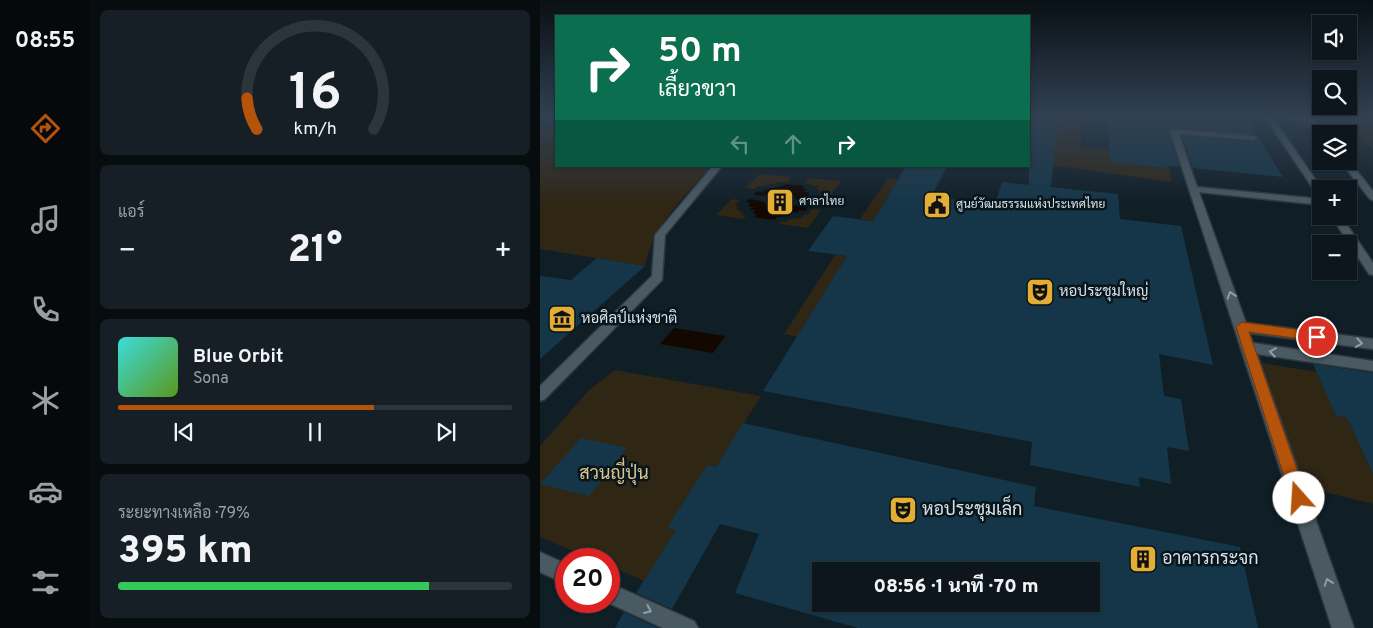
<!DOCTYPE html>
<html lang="th">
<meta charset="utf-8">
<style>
:root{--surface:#0c161c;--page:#151f25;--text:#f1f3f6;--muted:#9a9fa3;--line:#2c353b;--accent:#b45309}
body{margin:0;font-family:Overpass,Sarabun,sans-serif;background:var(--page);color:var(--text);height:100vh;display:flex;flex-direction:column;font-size:19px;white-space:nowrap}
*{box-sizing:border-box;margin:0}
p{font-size:16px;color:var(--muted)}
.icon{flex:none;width:28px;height:28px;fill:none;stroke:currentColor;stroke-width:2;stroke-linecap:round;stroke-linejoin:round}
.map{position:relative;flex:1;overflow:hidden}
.sheet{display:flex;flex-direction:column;gap:10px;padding:10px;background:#070c0f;width:450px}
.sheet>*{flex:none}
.top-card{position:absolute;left:15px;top:15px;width:475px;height:152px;border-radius:0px;box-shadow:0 1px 4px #0004,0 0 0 1px var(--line);background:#0b6e4f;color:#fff;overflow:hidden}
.buttons{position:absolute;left:772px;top:15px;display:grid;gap:10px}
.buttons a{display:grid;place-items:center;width:45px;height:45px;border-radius:0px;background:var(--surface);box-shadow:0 1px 4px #0004,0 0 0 1px var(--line);font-size:25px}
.speed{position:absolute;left:15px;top:548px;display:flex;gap:10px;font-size:25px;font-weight:700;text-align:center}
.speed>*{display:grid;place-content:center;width:65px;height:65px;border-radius:50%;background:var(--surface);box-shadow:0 1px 4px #0004,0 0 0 1px var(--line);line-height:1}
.speed .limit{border:8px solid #d22;background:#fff;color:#111}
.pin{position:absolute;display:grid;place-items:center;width:42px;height:42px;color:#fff;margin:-21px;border:2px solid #fff;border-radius:50%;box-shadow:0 1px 5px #0007}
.me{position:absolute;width:55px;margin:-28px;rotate:341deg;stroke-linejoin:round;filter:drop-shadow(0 0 4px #0008)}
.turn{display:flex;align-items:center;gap:18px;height:105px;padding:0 20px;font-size:22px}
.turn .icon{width:65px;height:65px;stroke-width:2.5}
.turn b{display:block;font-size:35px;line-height:42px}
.lanes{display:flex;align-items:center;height:48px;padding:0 20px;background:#0003;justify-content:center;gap:25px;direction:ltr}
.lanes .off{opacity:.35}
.big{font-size:38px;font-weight:800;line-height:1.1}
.sheet .card{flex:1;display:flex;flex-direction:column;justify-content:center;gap:8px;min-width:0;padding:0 18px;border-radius:8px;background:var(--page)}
.sheet .dial{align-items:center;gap:0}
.dial svg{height:130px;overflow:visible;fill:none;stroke:var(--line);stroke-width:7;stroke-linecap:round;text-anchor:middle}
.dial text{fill:var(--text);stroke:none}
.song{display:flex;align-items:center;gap:15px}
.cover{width:60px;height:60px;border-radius:8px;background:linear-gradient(135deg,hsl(180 70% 55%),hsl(90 70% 35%))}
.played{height:5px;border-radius:2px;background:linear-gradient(90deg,var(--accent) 65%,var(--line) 65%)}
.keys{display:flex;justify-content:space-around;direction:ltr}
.heat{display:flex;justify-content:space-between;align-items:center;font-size:28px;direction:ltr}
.charge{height:8px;border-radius:4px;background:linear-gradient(90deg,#34c759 79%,var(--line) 0)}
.trip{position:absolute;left:272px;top:562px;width:288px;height:50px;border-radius:0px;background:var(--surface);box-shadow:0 1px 4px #0004,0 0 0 1px var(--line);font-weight:800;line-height:50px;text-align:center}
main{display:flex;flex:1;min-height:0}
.dock{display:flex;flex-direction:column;width:90px;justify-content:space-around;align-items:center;background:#05090b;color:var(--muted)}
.dock .icon{width:35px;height:35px}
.dock .on{color:var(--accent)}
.dock b{font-size:22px;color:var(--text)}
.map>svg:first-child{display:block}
.green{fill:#302614}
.water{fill:#120800}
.building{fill:#153648;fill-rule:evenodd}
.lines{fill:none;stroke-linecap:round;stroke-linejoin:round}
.service-casing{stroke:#30383f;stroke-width:3}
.tertiary-casing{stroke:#30383f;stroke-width:3}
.service{fill:#4a5a63;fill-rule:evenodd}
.tertiary{fill:#4a5a63;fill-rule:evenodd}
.oneway{stroke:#919ea5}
.route{fill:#b45309;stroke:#753606}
.labels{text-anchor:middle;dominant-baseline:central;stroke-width:5;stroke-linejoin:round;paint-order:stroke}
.far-poi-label{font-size:12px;fill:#d8e1e7;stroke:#07151c;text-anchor:start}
.poi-label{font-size:15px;fill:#d8e1e7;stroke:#07151c;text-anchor:start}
.near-park-label{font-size:18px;fill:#e1c48c;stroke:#07151c}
.near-poi-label{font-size:18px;fill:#d8e1e7;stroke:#07151c;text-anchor:start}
</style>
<main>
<nav class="dock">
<b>08:55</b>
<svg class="icon on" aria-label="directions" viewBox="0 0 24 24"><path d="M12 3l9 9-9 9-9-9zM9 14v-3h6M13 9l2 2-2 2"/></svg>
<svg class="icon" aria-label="music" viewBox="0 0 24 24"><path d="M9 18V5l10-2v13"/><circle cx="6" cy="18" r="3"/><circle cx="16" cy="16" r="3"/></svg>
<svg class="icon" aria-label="phone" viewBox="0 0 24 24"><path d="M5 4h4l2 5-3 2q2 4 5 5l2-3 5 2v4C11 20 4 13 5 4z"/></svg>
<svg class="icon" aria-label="climate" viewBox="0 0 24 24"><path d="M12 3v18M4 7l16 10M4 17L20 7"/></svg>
<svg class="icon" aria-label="car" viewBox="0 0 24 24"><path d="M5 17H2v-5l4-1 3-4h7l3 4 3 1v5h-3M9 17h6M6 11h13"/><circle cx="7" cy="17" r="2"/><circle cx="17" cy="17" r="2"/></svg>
<svg class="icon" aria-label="filters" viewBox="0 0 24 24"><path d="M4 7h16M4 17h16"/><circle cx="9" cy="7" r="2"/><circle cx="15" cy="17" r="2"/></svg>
</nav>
<section class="sheet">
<div class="card dial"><svg viewBox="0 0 100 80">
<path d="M14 69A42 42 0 1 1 86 69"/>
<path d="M14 69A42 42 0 0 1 8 50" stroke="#b45309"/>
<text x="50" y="56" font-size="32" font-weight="700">16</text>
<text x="50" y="72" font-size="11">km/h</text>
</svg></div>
<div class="card"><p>แอร์</p>
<div class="heat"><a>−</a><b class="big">21°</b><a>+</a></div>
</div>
<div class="card">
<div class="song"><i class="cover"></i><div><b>Blue Orbit</b><p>Sona</p></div></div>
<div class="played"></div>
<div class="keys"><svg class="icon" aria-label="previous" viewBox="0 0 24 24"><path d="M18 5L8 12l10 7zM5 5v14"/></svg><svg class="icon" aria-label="pause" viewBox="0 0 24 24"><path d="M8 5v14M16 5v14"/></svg><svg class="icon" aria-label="next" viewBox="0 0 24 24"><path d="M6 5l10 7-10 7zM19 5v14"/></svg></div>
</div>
<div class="card"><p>ระยะทางเหลือ · 79%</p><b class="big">395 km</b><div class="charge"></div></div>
</section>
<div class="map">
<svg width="833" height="628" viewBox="0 0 833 628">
<rect width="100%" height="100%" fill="#101e26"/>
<!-- green -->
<path class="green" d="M542,117L541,148L571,149L628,161L632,182L489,162V120Z
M802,117H833V150Z
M0,127L12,129L16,127V166H171C145,196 112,226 105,266L0,249Z
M220,174L252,177L247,182C235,181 228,187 218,186L215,189L205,188Z
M269,178L301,181L290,196L281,195L283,192L278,191L279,189H276L278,186L264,183Z
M348,178L358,180L333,221L320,219Z
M192,199L200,200L195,205L198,206L196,209L200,210L199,212H203L201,215L206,216L203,219L176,215Z
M272,209L281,210L268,228L239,224L241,221L247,222L250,219L262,218L264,215H268Z
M295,255L307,256L257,337L244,334Z
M722,363L777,372L796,416L807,418L833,474V504L764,487Z
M75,370L221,396L176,467L167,465L136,530L104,581L69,566V559H51L0,537V446L49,390Z"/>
<!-- water -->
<path class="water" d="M246,184L264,186L262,188L266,189L264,192H269L267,195L271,196L269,198L275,199L272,202L256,200L253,192L243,191L230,196L214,195L217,191L222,192C229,186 239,189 246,184Z
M209,199L225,202L227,210L238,211L251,205L268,207L265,211L260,210L257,213L252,212L249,216L237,217L235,220L214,217L217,214L213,213L215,210H210L213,207L208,206L211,203L206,202Z
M134,328L185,336L173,353L120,344Z"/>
<!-- building -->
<path class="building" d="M492,117H518L511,187L578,194L580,219L641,226L673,365L619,354L624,396L641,399L649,451L627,447L631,484L599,477L600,487L490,465L492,442L223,391L307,256L268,251L293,216L333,221L366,166H407L391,197L455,204L462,182L489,185V128Z
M568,117H706L717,136L631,127L628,132L640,167L628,166L629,168L570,162Z
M642,136L713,142L719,139L743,177L653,168Z
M57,258L105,266L0,359V276L31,280Z
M773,364L833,373V474L807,418L796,416Z
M203,423L496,487L494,506L700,547L718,628H318L195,593L219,534L180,524L132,609L96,593L136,530L127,528L167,465L176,467ZM281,571H551V604H281Z
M41,438L87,448L49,496L0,484Z
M84,612L118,628H75Z"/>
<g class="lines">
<!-- service casing -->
<g class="service-casing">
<path id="service" d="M742,117L772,119L786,134L779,136L767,123Z
M631,129L713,136L717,138L713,140L639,134L657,187L781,199V205L659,192L706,323L833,339V349L709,333L713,343L833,361V371L717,354L814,628H792L630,131Z
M800,161H809L833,191V200L830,199Z
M173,166H182L125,235L122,280L5,399L0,401V386L112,276L115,235Z
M0,552L26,564V584L0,572Z
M69,583L154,621L158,628H123L64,601H69Z"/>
</g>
<!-- tertiary casing -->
<g class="tertiary-casing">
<path id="tertiary" d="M725,117H732L782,189L781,197L778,196Z
M791,216H801L833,263V275L829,274Z"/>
</g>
<!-- service -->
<use href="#service" class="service"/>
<!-- tertiary -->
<use href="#tertiary" class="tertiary"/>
</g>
<!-- one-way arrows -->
<defs><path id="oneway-chevron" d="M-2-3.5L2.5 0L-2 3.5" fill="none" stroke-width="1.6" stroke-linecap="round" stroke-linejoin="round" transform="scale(1.25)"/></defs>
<g class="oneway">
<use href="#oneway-chevron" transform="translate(691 295) rotate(-109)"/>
<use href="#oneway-chevron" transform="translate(819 343) rotate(8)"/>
<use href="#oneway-chevron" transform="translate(733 352) rotate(-172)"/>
<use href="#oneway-chevron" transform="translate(788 582) rotate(-109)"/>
<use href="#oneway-chevron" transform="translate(108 610) rotate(24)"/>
</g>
<!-- sky -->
<linearGradient id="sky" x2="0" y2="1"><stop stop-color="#091015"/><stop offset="0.57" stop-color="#314152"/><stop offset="1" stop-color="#314152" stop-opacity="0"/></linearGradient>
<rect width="833" height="205" fill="url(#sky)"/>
<!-- route -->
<path class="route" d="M702,322L777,332L783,337L777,341L709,332L767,498L765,503L759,505L754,503L751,498L696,327Z"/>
<!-- icons -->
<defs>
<g id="building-square" transform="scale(1.4375)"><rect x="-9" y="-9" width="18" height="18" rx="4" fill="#e4ae35" stroke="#07151c"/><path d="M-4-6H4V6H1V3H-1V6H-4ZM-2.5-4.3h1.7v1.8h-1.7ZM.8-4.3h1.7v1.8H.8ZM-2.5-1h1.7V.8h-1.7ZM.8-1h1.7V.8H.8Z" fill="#111"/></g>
<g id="civic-square" transform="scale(1.4375)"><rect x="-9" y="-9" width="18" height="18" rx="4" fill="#e4ae35" stroke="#07151c"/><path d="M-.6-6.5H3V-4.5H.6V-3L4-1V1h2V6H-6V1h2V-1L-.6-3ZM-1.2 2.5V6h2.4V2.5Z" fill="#111"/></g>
<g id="theatre-square" transform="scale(1.4375)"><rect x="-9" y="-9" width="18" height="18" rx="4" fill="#e4ae35" stroke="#07151c"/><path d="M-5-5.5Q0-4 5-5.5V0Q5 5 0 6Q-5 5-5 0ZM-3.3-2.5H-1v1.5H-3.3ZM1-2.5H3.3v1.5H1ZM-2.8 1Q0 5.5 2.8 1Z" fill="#111"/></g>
<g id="museum-square" transform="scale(1.4375)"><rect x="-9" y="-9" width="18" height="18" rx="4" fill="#e4ae35" stroke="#07151c"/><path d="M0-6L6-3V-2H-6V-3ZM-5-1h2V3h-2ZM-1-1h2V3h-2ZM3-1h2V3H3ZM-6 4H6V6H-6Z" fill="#111"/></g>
</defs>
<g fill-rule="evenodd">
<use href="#building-square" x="240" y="202"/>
<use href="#civic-square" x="397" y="205"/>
<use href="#theatre-square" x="500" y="292"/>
<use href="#museum-square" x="22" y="319"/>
<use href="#theatre-square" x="363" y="510"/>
<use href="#building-square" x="603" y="559"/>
</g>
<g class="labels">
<!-- far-poi labels -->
<g class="far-poi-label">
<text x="259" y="202">ศาลาไทย</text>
<text x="416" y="205">ศูนย์วัฒนธรรมแห่งประเทศไทย</text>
</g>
<!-- poi labels -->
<g class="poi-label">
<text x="519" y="292">หอประชุมใหญ่</text>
<text x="41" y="319">หอศิลป์แห่งชาติ</text>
</g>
<!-- near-park labels -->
<g class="near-park-label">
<text x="74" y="474">สวนญี่ปุ่น</text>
</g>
<!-- near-poi labels -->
<g class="near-poi-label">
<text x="382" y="510">หอประชุมเล็ก</text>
<text x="622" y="559">อาคารกระจก</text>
</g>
</g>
</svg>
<div class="buttons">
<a><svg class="icon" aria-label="sound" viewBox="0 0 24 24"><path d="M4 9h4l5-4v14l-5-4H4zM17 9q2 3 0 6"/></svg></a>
<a><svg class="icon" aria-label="search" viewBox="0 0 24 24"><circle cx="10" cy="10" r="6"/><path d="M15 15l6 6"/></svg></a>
<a><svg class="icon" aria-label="layers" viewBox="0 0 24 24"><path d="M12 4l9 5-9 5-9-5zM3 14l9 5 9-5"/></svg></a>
<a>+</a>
<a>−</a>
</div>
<div class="speed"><div class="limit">20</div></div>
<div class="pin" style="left:777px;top:337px;background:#d93025"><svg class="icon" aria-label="arrive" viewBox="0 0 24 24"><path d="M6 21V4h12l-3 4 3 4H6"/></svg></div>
<svg class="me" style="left:759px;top:498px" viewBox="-20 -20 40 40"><circle r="19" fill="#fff"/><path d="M0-13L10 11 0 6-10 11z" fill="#b45309"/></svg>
<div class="trip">08:56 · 1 นาที · 70 m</div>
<div class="top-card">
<div class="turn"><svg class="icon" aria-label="right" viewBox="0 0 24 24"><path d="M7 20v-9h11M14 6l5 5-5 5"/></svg><div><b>50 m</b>เลี้ยวขวา</div></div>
<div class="lanes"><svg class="icon off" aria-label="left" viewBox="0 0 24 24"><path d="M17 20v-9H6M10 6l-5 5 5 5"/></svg><svg class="icon off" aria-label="ahead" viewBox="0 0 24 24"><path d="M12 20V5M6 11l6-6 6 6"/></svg><svg class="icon" aria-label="right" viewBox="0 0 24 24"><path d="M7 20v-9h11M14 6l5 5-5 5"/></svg></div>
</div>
</div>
</main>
